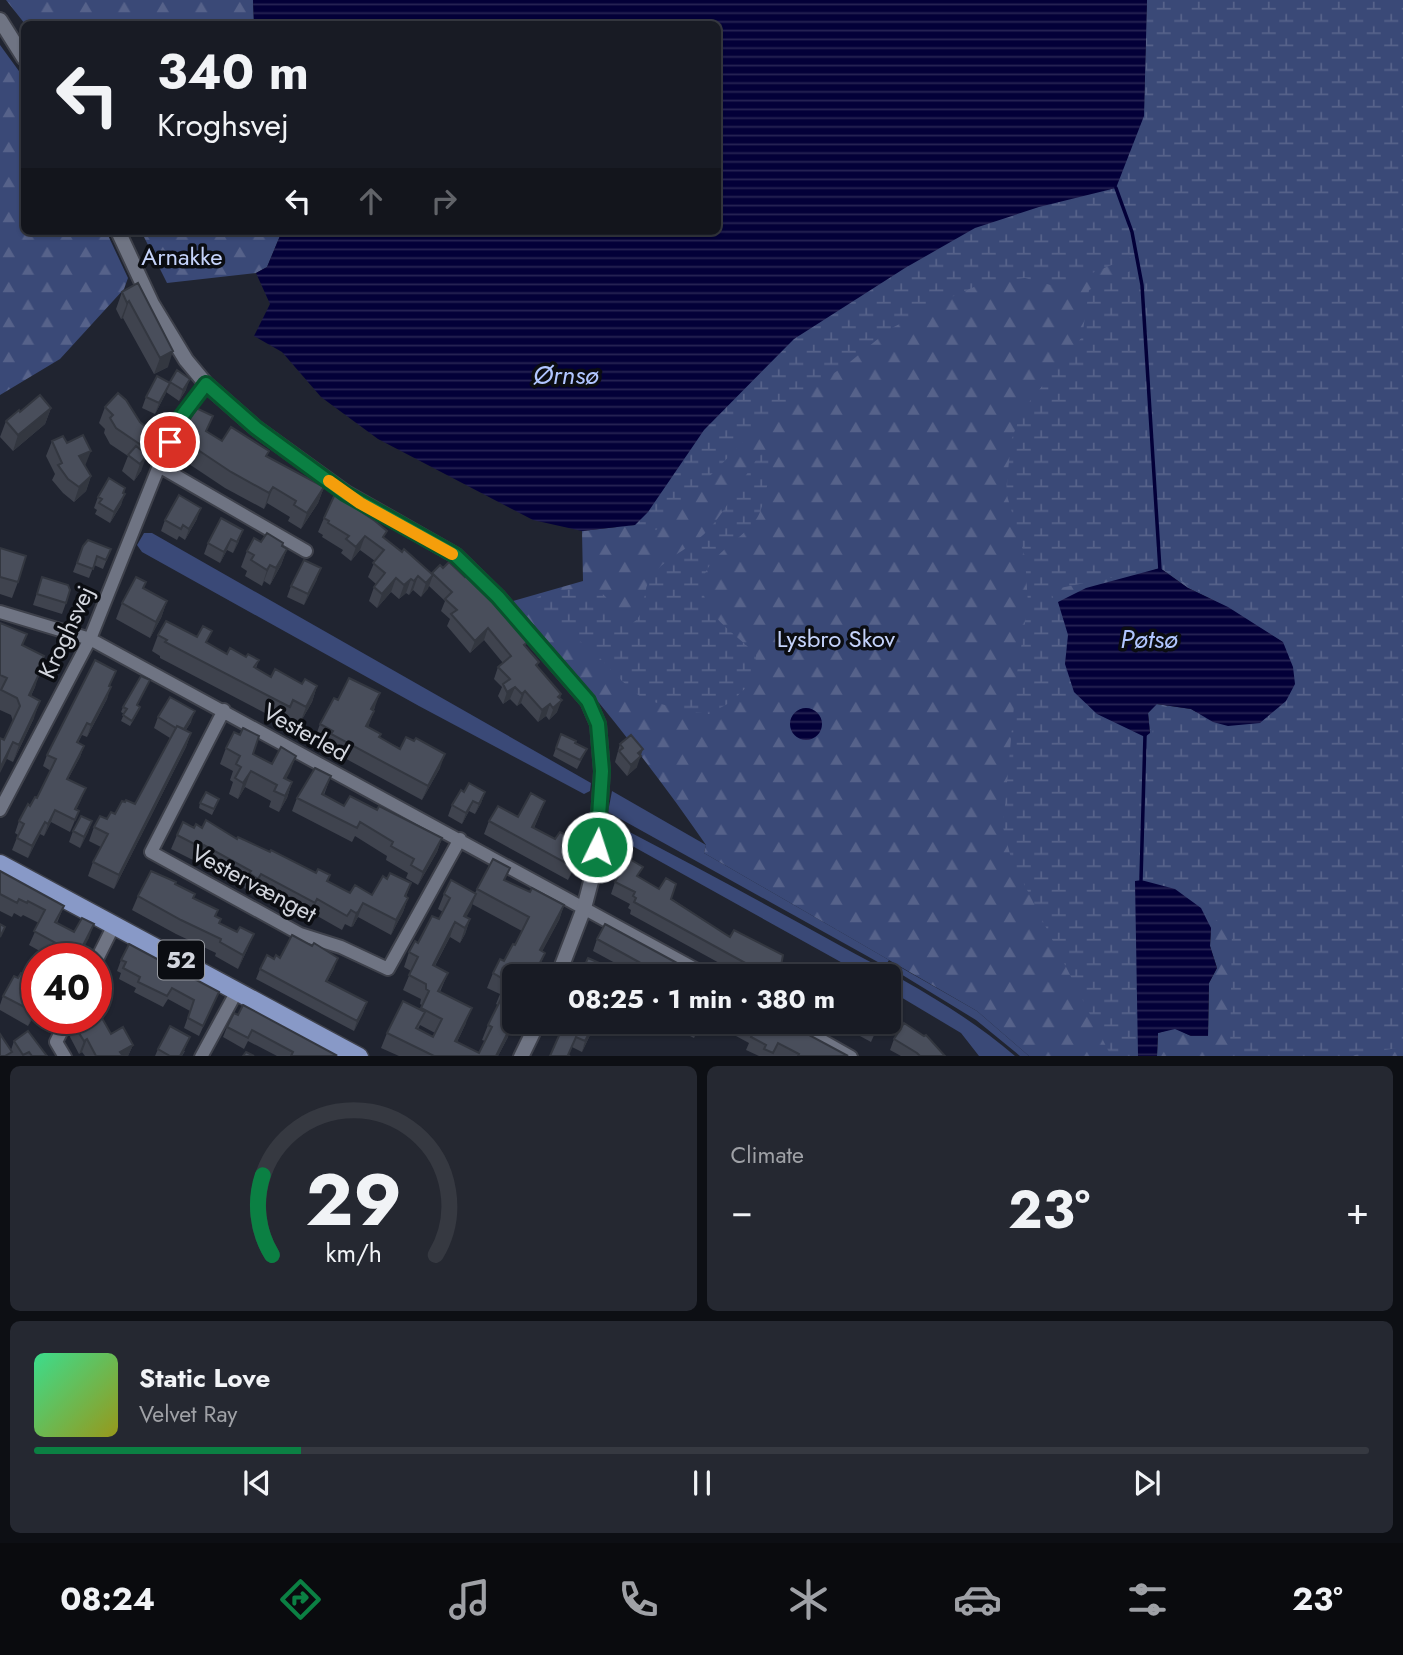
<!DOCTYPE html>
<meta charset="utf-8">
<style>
:root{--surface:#181b24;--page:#252831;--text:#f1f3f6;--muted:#9fa1a6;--line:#363941;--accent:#0b8043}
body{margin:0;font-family:Jost,sans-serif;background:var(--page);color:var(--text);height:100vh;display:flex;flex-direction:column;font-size:26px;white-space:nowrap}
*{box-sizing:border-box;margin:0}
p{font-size:23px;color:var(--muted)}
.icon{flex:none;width:38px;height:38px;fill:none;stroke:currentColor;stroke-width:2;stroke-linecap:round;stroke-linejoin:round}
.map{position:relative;height:1056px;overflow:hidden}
.panel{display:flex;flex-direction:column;gap:10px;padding:10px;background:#0d0f14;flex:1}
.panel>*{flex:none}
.hud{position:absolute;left:21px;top:21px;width:700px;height:214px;border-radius:10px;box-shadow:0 2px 5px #0004,0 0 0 2px var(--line);background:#181b24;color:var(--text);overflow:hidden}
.speed{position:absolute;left:21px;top:943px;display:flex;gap:14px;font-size:35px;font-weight:700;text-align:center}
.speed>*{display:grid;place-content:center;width:91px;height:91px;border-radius:50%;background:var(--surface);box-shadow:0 2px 5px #0004,0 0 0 2px var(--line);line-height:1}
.speed .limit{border:10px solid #d22;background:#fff;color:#111}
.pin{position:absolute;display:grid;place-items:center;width:60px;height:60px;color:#fff;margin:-30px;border:4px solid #fff;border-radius:50%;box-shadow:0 2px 7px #0007}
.me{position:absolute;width:77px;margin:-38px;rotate:4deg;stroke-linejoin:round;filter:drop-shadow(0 0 5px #0008)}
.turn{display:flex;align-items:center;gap:24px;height:147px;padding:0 21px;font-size:32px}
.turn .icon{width:91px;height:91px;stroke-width:2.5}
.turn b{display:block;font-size:49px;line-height:60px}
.lanes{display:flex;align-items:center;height:66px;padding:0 21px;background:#0003;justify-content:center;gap:35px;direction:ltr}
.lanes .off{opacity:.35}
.big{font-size:52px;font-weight:700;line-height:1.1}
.panel .card{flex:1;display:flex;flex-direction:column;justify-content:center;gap:10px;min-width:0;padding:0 24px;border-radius:10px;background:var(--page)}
.panel .dial{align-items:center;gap:0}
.dial svg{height:182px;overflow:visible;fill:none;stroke:var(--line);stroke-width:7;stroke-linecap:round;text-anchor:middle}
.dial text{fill:var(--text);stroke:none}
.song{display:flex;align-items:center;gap:21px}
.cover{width:84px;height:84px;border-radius:10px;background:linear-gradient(135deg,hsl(150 70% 55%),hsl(60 70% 35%))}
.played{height:7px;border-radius:4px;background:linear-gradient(90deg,var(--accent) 20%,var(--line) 20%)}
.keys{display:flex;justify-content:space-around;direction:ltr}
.heat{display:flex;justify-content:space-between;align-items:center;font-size:38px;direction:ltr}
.panel .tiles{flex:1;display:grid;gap:10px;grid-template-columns:1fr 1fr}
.card:last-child{grid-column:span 2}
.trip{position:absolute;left:502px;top:964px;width:399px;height:70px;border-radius:10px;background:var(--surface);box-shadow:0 2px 5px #0004,0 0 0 2px var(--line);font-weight:700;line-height:70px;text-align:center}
.dock{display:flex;height:112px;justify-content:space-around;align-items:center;background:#0a0b0e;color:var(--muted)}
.dock .icon{width:49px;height:49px}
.dock .current{color:var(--accent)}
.dock b{font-size:32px;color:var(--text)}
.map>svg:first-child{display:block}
.green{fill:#3a4977}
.forest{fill:url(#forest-firs);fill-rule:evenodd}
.wetland{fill:url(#wetland-marsh);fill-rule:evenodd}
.water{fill:url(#water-rules)}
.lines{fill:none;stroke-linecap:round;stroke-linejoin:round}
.stream{stroke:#030038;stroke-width:3.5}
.minor-casing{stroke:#3e414b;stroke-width:16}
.tertiary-casing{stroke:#3e414b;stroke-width:18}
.primary-casing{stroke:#3e414b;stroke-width:21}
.minor{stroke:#6f7483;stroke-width:12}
.tertiary{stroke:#6f7483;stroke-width:14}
.primary{stroke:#8899c7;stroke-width:18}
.wall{fill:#3f434e;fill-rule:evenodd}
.shaded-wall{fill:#333740}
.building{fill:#494e5b;stroke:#333740;stroke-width:2}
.route-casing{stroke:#07532c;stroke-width:18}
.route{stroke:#0b8043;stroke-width:12}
.slow{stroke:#f59e0b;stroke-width:12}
.labels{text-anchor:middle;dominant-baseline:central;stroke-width:7;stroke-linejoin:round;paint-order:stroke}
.shield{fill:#0b0d12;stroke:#979aa1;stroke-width:2}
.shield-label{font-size:23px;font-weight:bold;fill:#d3d6de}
.park-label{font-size:24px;fill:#c5d3fa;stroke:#0b0d12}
.street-label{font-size:24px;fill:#d3d6de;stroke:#0b0d12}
.water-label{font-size:26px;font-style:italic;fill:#b1c6ff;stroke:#0b0d12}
</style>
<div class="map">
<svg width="1403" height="1057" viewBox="0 0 1403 1057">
<defs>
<pattern id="forest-firs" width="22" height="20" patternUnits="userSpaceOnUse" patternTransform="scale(1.75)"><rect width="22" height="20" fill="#3a4977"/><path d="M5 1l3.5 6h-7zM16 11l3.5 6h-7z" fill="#56628a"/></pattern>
<pattern id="wetland-marsh" width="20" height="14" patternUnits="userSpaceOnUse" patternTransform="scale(1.75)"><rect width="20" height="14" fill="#3a4977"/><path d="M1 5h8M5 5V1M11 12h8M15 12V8" fill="none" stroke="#56628a"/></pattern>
<pattern id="water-rules" width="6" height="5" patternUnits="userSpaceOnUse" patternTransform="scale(1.75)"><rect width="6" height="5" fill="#030038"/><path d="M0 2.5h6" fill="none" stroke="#272454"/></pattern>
</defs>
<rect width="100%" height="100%" fill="#202430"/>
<!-- green -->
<path class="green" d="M144,533H152L591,783L590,791L584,794L419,706L142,552L137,545Z
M612,791L706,845L704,853L889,960L885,966L608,812Z
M622,828C695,866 767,905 839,945C900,978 963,1011 1015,1056H979L961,1033L889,990V976H866L618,838Z
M893,963L977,1011L1029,1056H1020L976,1020L891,968Z"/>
<!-- forest -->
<path class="forest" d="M6,0H253L254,24H25Z
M1147,0H1403V1056H1157L1158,1033L1175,1028L1191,1036H1208L1209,983L1217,968L1210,946L1211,928L1141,880L1138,1056H1029L977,1011L704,853L706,845C647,759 581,679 513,601L583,581L582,531L635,525L1144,116ZM1160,568L1188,588L1228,607L1283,642L1213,722L1191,709L1156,704L1148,713L1150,733L1065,664L1068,635L1143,574Z
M0,45L24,78V231H106L128,278L124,289L60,359L0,395Z
M141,231H282L267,267L256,273L167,283Z"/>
<!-- wetland -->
<path class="wetland" d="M1147,0H1403V1047L1343,1057L1230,1056L1232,929L1141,880L1135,882L1138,1056H1111L1011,858L1003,827L1017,673L1028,604L1025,557L1006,492L1011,441L1022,411L1082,337L1089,290L1130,271L1131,257L1058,287L1025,278L983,283L947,299L890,329L845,366L799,395L752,433L658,529L646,534L634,525L616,528L695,383L1144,116ZM1160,568L1283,642L1260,723L1155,705L1152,738C1113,724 1076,711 1066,667C1064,656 1070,645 1068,635C1065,619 1055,604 1050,590Z
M766,450C772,459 771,471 768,482C765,493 763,508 757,518C738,547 683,564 710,609C721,627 742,639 756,655L754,680L731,702L709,714L683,710L643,699L622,681L591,649L571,635L556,630L531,602C542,590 592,583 605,596C614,606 613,621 628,626C652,614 637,591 655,572C670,555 695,546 710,528C728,507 742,480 758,457Z"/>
<!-- water -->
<path class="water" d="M253,0H1147L1144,116L1116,188L1039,207L975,228L905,268L794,339L704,430L648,512L635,525L582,531L533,520L378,439L321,397L282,352L254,336L270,304L256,273L267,267L282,231H718V24H254Z
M1160,568L1188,588L1228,607L1283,642L1293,667L1295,684L1286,701L1260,723L1228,726L1213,722L1191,709L1157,704L1148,713L1150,733L1145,737L1097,714L1074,692L1065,664L1068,635L1058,602L1086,588Z
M790 724a16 16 0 1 1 32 0a16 16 0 1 1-32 0Z
M1141,880L1175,889L1201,908L1211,928L1210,946L1217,968L1209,983L1208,1036H1191L1175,1029L1158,1033L1157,1056H1138L1135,881Z"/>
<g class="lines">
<!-- stream -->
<path class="stream" d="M1116,188L1132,232L1142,285L1160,570
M1141,880L1145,735"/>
<!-- minor casing -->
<g class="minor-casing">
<path id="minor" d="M159,466L306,551
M0,612L90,639L708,976
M224,710L151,852L300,934L341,947L388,969L460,839
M0,810L90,639L159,466L181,417L206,384
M96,961L114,925
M789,1022L851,1057
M65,1057L56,1042L68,1018
M201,1057L237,991"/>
</g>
<!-- tertiary casing -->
<g class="tertiary-casing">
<path id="tertiary" d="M0,20L24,58
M118,231L152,304L186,360L206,384L256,428L346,493L455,555L498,597L588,701L598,724L602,771L597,847L593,874L584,908L558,976
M521,1057L538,1022"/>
</g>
<!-- primary casing -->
<g class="primary-casing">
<path id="primary" d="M0,864L359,1057"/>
</g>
<!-- minor -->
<use href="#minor" class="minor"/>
<!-- tertiary -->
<use href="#tertiary" class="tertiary"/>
<!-- primary -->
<use href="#primary" class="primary"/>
</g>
<!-- wall -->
<path class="wall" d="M138,283L168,367L154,374L123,318L121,319L116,309L122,292Z
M170,382L186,390L179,401L166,392Z
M166,393L155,414L142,408L146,397Z
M105,407L150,440L145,454L141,471L134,481L122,471L128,456L110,444L104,433L105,429L99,423Z
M51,408L45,424L13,451L0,437L6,421L20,412Z
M207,432L222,441L269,451L267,456L324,487L318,503L301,529L288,521L290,517L267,503L264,509L225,488L174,454L180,438Z
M52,441L67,443L85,466L91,476L86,491L74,502L63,493L52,480L55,474L46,456Z
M125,488L121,505L110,523L95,514L97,510L94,508L98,497Z
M221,518L239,541L233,553L227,550L220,563L204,554L208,543Z
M324,518L385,538L527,648L539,662L537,666L561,694L557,712L549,720L546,716L538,722L521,703L517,706L510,699L503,704L498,696L502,687L494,679L498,667L503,663L484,640L470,653L447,626L450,619L441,611L445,601L429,586L421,597L413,590L409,595L406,593L399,599L391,592L377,608L369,601L374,587L376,584L368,577L375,561L360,550L351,561L341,553L343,550L322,537L323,535L318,532Z
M197,519L185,540L179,536L177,540L161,531L165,520Z
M261,542L282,546L287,549L281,565L270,585L264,581L262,586L245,576L247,571L241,567L247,551Z
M83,546L111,549L103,569L94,565L89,578L73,572Z
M0,548L18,582L12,598L0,594Z
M42,577L66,603L62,614L33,605Z
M317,579L304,605L287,597L291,586Z
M167,601L161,618L150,638L116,619L122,603Z
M0,623L23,645L39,669L35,687L31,696L34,718L13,762L7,759L4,740L13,721L11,715L0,710Z
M158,635L197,637L227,654L259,660L256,668L271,677L302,684L317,686L312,702L300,723L287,716L284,723L160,658V656L152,651Z
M150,680L137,705L138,712L130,726L121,721L124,714L121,712L123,707Z
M110,686L107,699L87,737L82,735L78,743L84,746L80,757L68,779L81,800L76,810L79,811L70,832L51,822L44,836L40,834L28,858L12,850L18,835L15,833L19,821L37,798L51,771L43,766L47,755Z
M338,700L375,707L368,727L380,738L440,768L422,800L326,748L328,745L315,738L320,724Z
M158,717L191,722L186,730L191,733L186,747L114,889L88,876L93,862L101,847L89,841L94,827L115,814L125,802L135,804L170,738L154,728Z
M561,734L587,749L577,769L553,756Z
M620,744L637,767L627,776L615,762Z
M226,748L253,754L272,764L296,756L286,779L292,782L287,798L279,812L269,807L271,801L245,787L238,799L229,794L233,782L230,780L233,771L220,764Z
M331,776L324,795L344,806L377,810L442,838L437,852L418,885L406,878L408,873L386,860L387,856L355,836L352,842L292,811L297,798Z
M464,792H485L481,803L475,814L469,811L462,824L448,816L452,805Z
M200,803L217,804L212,815L199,808Z
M540,814L534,828L555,839L572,838L568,847L575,866L568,880L484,834L489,821Z
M92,821L88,832L80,848L69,842L73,831Z
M194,828H202L237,839L316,873L330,875L328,881L350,893L372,895L387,879L411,883L406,897L408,898L403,912L391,935L358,917L353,926L351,927L345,924L342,930L312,913L309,917L256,888L253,893L244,888L245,885L199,859L197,862L171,849L177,835Z
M0,871L64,906L57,923L89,938L54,959L29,945L39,923L23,915L21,917L14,913L12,917L0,911Z
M639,877L730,937L781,966L799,976H812H743L630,914L631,910L628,908L630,904L611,894L615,882Z
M505,881L530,892L564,905L559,920L542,951L545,953L539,967L511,1021L508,1037L498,1056H399L381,1048L387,1033L420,1010L422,1005L420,1004L421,999L403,990L411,971L404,967L409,952L439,919L443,912L438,909L444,894L475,893L477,889ZM472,904L522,931L515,945L504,961L493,973L487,988L500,994L496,1004L498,1005L488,1025L482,1040L485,1041L479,1053L457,1042L466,1023L440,992L448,973L435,966L450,937L460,943L465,934L470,919L466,917ZM420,1025L435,1033L433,1037L418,1029Z
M176,884L194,898L218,910L216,916L220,923L248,948L238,969L215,956L216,953L176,934L132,910L138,896Z
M597,939L701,976H639L593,951Z
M312,946L334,969L327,982L367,1002L363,1013L354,1031L256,979L260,969L274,959L280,958Z
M121,960L219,992L199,1036L184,1028L190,1011L168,999L163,1007L134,992L136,988L119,979L121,973L117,971Z
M37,964V1011L28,1026L0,1010V1005L3,996L18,978L26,975Z
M582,971L602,976H580Z
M234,1013L335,1056H277L248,1041L244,1049L223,1037L227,1027Z
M559,1022H604L598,1034L592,1031L582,1052L572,1047L550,1056L561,1031L557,1029Z
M684,1022H702L694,1038L684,1033L688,1024Z
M710,1022H785L848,1056H759L746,1050L749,1043Z
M826,1022H880L871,1042L836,1023L834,1026Z
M74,1025L111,1034L133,1045L128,1056H85L82,1052L79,1054L70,1037Z
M894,1039L945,1056H901L890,1050Z
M14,1041L47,1056H0L11,1050Z
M158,1049L185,1051L182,1056H155Z"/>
<!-- shaded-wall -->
<path class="shaded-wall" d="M129,301L123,318L121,319L127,303Z
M173,351L168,367L154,374L160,358Z
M190,379L186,390L179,401L183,390Z
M170,383L166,393L155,414L159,403Z
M51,408L45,424L13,451L18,435Z
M152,432L144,455L138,463L148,438Z
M91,451L85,466L79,456Z
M147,455L141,471L134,481L140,464Z
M91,476L86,491L74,502L79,487Z
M273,487L267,503L264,509L269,493Z
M324,487L318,503L301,529L307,513Z
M125,494L121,505L110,523L114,512Z
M201,508L197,519L185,540L189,529Z
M243,530L239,541L233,553L237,542Z
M365,536L360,550L351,561L356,547Z
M231,539L227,550L220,563L224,552Z
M287,549L281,565L270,585L276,568Z
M270,565L264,581L262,586L267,570Z
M321,568L317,579L304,605L308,594Z
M433,575L428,589L421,597L426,583Z
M418,576L413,590L409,595L414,581Z
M396,578L391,592L377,608L382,594Z
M411,579L406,593L399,599L404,585Z
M167,601L161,618L150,638L156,622Z
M488,628L484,640L470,653L475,641Z
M41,670L35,687L23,712L29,695Z
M317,686L312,702L300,723L306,707Z
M111,687L107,699L87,737L91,725Z
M515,687L510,699L503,704L507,692Z
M525,691L521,703L517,706L522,694Z
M380,693L375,707L366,723L371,709Z
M561,694L558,704L562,700L557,712L549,720L558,697Z
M40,701L34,718L13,762L19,745Z
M550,704L546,716L538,722L542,710Z
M195,711L191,722L178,742L182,731Z
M374,711L369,725L360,740L366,726Z
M191,733L186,747L114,889L119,875Z
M13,742L7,759L0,773V768Z
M84,746L80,757L62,790L67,779Z
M643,749L637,767L627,776L631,765L638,753Z
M445,754L440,768L422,800L428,786Z
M296,756L290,772L278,794L284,778Z
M251,771L245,787L238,799L243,783Z
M292,782L287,798L279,812L285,796Z
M86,788L81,800L71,821L75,809Z
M485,792L481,803L475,814L479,804Z
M473,801L469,811L462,824L466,813Z
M545,801L540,814L528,840L532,827Z
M55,810L51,822L44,836L48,824Z
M92,821L88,832L80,848L84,837Z
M45,822L40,834L28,858L32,846Z
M442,838L437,852L418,885L423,872Z
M580,854L575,866L568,880L573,867Z
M476,894L471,909L461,926L464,916Z
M408,898L403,912L391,935L396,920Z
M363,903L358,917L353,926L351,927L356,913Z
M564,905L559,920L535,965L540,950Z
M470,919L465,934L460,943L465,928Z
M455,922L450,937L427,980L433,965Z
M94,924L89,938L78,959H76Z
M254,934L248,948L238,969L243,955Z
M545,953L539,967L535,976H533Z
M338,958L334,969L322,991L326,981Z
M367,1002L363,1013L354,1031L357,1021Z
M37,1006V1011L28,1026L34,1012Z
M472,1008L466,1023L450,1056L455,1041Z
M514,1010V1016L503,1035L509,1020Z
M513,1022L508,1037L498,1056H496Z
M595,1022L592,1031L582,1052L585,1041Z
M700,1022H702L694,1038L698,1026Z
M190,1037L182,1056H180Z
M87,1039L82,1052L79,1054L84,1041Z
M133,1045L128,1056H118L120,1052Z"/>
<!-- building -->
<path class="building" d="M138,283L173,351L160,358L129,301L127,303L122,292Z
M177,370L190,379L183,390L170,382Z
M157,376L170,383L159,403L146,397Z
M118,393L126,400L140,422L152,432L148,438L150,440L144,447L116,428L110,418L113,415L105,407Z
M40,395L51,408L18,435L6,421L19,410L20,412Z
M196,408L213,416L206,431L222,441L231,427L269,451L266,456L324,487L307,513L294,505L296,501L273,487L269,493L231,472L180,438Z
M83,435L91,451L79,456L91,476L79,487L68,479L58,465L62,463L52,441L63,436L67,443Z
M136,446L147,455L140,464L128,455Z
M109,478L125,488L123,493L125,494L114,512L99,503L102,499L98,497Z
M335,494L375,521L387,531L383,537L402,552L404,549L433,575L426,583L418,576L414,581L411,579L404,585L396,578L382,594L374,587L385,573L373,563L384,550L365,536L356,547L346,539L349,536L328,523L329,521L324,518Z
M179,495L201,508L189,529L183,525L181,529L165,520Z
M221,518L243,530L237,542L231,539L224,552L208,543Z
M267,533L283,543L282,546L287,549L276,568L270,565L267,570L251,560L254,555L247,551L254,538L261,542Z
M88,540L111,549L106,560L97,556L93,569L77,563L83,546Z
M0,548L26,556L18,582L0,577Z
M304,560L321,568L308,594L291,586Z
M449,562L465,577L471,571L529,641L524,645L539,662L536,665L561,694L558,697L562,700L553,708L550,704L542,710L525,691L522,694L515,687L507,692L503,684L510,679L498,667L511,656L488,628L475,641L451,614L457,610L445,599L452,592L432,573L440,565L443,568Z
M42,577L68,585L70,590L66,603L37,594Z
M136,577L146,582L143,588L167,601L156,622L122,603Z
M166,621L197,637L203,626L212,631L206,642L227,654L230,648L246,657L248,654L259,660L254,667L271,677L275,669L302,684L305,679L317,686L306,707L293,700L290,707L165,642L167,640L158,635Z
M0,623L27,634L22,645L44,656L38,668L41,670L29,695L40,701L19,745L13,742L0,768V738L4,740L20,706L17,698L1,690L7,678L0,675Z
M95,660L116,671L109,686L111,687L91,725L87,723L77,742L84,746L67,779L86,788L75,809L79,811L75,820L55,810L48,824L45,822L32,846L17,838L24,824L19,821L28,804L30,806L35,797L37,798L56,759L47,755Z
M141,676L150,680L137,705L140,707L132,721L123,715L127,709L123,707Z
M349,678L380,693L371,709L374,711L366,726L381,734L379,737L400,749L406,737L414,741L416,738L445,754L428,786L331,734L333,731L320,724L334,698L338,700Z
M170,697L195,711L184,729L177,726L176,728L158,717Z
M177,726L191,733L119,875L93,862L108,834L94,827L100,816L107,819L111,812L115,814L122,801L125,802L126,800L135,804Z
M243,728L259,736L253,754L272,764L281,747L296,756L284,778L292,782L285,796L274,791L277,785L251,771L243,783L235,778L241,767L236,764L240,756L226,748L234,732L240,735Z
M561,734L576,741L575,743L587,749L580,760L556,748Z
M631,735L643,749L638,753L641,756L631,765L619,751L623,748L620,744Z
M315,768L331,776L322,794L344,806L350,796L377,810L379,806L442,838L423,872L411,865L414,859L391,846L393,842L360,822L357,828L297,798Z
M469,783L485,792L479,804L473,801L466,813L452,805L461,790L464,792Z
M206,792L219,799L214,809L200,803Z
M531,793L545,801L532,827L555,839L560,832L572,838L567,846L580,854L573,867L489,821L498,806L518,817Z
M81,816L92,821L84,837L73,831Z
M206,820L237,839L238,837L270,852L271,850L316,873L318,869L330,875L327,881L350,893L355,885L372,895L383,876L387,879L390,873L411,883L405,896L408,898L396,920L363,903L358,912L356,913L351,910L347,916L317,899L315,903L261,874L258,879L249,873L251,871L204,845L202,848L177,835L183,822L194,828L196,824L202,828Z
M628,858L643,867L637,876L659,889L666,878L676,884L671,899L730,937L734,930L783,955L781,966L799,976L804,970L813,974L811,976H769L634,902L636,898L633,896L635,892L615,882Z
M493,859L510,868L504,880L530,892L532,888L564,905L540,950L545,953L533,976H534H514V1010L509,1020L513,1022L496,1056H434L387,1033L403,1001L425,1012L416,1028L433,1037L442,1019L421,1008L429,991L426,989V984L409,975L418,957L409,952L415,941L418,943L432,916L439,919L450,898L444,894L451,880L476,894L464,916L470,919L465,928L455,922L433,965L448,973L438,991L472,1008L455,1041L479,1053L492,1027L488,1025L505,991L502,989L505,980L493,973L500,959L504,961L513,944L515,945L529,917L477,889Z
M0,871L64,906L55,922L74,932L82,918L94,924L76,959H54L61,946L34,931L45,910L28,901L27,903L19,899L17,903L0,894Z
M151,871L176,882L175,884L195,894L193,898L218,910L215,916L221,919L219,923L237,932L240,927L254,934L243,955L220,942L221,939L181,920L138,896Z
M0,924L5,927L0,937Z
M605,924L701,976H655L657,972L597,939Z
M292,935L312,946L314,943L338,958L326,981L367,1002L357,1021L260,969L267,955L274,959L276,955L280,958Z
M129,944L219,992L203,1026L188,1018L194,1000L172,988L167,996L138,982L140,977L123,968L126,962L121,960Z
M588,958L606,966L601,976H593L582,971Z
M33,962L37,964V1006L34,1012L3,996L14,976L18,978L21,973L26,975Z
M243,1005L336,1055L335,1056H291L293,1052L252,1030L248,1038L227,1027L234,1013L238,1015Z
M98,1011L111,1034L123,1027L133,1045L120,1052L123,1056H96L87,1039L84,1041L74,1025L85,1018H96V1012Z
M565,1022H595L585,1041L576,1037L568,1055L570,1056H550Z
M692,1022H700L698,1026Z
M738,1022H785L848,1056H798L799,1054L778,1043L773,1053L764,1049L766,1045L751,1037L754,1031Z
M857,1022H880L875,1032Z
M904,1023L924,1036L926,1035L945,1056H920L917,1053L894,1039Z
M170,1026L190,1037L180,1056H170L158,1049Z
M28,1031L47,1056H32L29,1052L23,1055L14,1041Z
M0,1034L12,1052L5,1056H0Z
M246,1052L254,1056H243Z"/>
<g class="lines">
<!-- route casing -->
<g class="route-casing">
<path id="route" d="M170,442L181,417L206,384L256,428L346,494L455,555L498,597L588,701L598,724L602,771L597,847"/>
</g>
<!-- route -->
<use href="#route" class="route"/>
<!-- slow -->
<path class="slow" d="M329,481L360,503L452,554"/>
</g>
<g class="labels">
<!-- shield labels -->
<rect class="shield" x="158" y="940.5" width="46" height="39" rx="5"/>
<g class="shield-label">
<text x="181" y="960">52</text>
</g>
<!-- park labels -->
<g class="park-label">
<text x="182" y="256">Arnakke</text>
<text x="836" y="638">Lysbro Skov</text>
</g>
<!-- street labels -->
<g class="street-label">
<text transform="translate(66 632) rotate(-65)">Kroghsvej</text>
<text transform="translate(306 732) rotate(29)">Vesterled</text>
<text transform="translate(254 883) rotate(28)">Vestervænget</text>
</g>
<!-- water labels -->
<g class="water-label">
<text x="566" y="375">Ørnsø</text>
<text x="1149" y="639">Pøtsø</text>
</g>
</g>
</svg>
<div class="speed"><div class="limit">40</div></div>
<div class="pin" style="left:170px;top:442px;background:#d93025"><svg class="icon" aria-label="arrive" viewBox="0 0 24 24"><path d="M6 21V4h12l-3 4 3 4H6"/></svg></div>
<svg class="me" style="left:597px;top:847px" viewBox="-20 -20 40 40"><circle r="17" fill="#0b8043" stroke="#fff" stroke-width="3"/><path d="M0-11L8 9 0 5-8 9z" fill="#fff"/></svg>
<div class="trip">08:25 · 1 min · 380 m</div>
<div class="hud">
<div class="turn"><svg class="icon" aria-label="left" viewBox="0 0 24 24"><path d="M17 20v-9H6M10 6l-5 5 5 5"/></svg><div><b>340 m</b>Kroghsvej</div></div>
<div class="lanes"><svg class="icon" aria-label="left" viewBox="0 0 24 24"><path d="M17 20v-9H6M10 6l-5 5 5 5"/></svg><svg class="icon off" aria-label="ahead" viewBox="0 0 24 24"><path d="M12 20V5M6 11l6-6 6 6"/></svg><svg class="icon off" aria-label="right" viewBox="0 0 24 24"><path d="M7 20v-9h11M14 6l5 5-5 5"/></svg></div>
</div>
</div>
<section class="panel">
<div class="tiles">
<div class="card dial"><svg viewBox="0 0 100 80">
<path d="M14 69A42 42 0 1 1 86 69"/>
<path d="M14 69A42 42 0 0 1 10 34" stroke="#0b8043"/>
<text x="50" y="56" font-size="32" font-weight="700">29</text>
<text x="50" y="72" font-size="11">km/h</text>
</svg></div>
<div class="card"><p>Climate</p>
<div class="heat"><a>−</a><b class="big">23°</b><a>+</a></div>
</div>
<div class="card">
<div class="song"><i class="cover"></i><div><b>Static Love</b><p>Velvet Ray</p></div></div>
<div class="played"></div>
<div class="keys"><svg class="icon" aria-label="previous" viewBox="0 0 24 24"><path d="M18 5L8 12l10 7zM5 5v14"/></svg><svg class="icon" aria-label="pause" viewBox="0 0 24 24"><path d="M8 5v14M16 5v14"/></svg><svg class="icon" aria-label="next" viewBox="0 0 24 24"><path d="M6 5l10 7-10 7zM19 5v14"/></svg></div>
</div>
</div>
</section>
<nav class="dock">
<b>08:24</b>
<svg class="icon current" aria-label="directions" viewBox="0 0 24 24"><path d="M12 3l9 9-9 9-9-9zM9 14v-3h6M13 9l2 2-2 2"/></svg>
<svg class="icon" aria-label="music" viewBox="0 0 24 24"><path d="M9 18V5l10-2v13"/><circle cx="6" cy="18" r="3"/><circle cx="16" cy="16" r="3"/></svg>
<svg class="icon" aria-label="phone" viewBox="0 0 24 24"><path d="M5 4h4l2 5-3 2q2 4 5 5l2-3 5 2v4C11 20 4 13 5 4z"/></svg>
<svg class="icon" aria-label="climate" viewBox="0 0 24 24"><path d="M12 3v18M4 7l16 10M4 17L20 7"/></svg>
<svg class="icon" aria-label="car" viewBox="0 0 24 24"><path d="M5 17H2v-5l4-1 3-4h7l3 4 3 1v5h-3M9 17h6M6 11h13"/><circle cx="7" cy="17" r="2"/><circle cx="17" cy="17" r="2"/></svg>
<svg class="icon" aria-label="filters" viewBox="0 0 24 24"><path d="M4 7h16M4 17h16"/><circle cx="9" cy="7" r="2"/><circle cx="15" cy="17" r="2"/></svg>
<b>23°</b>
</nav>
